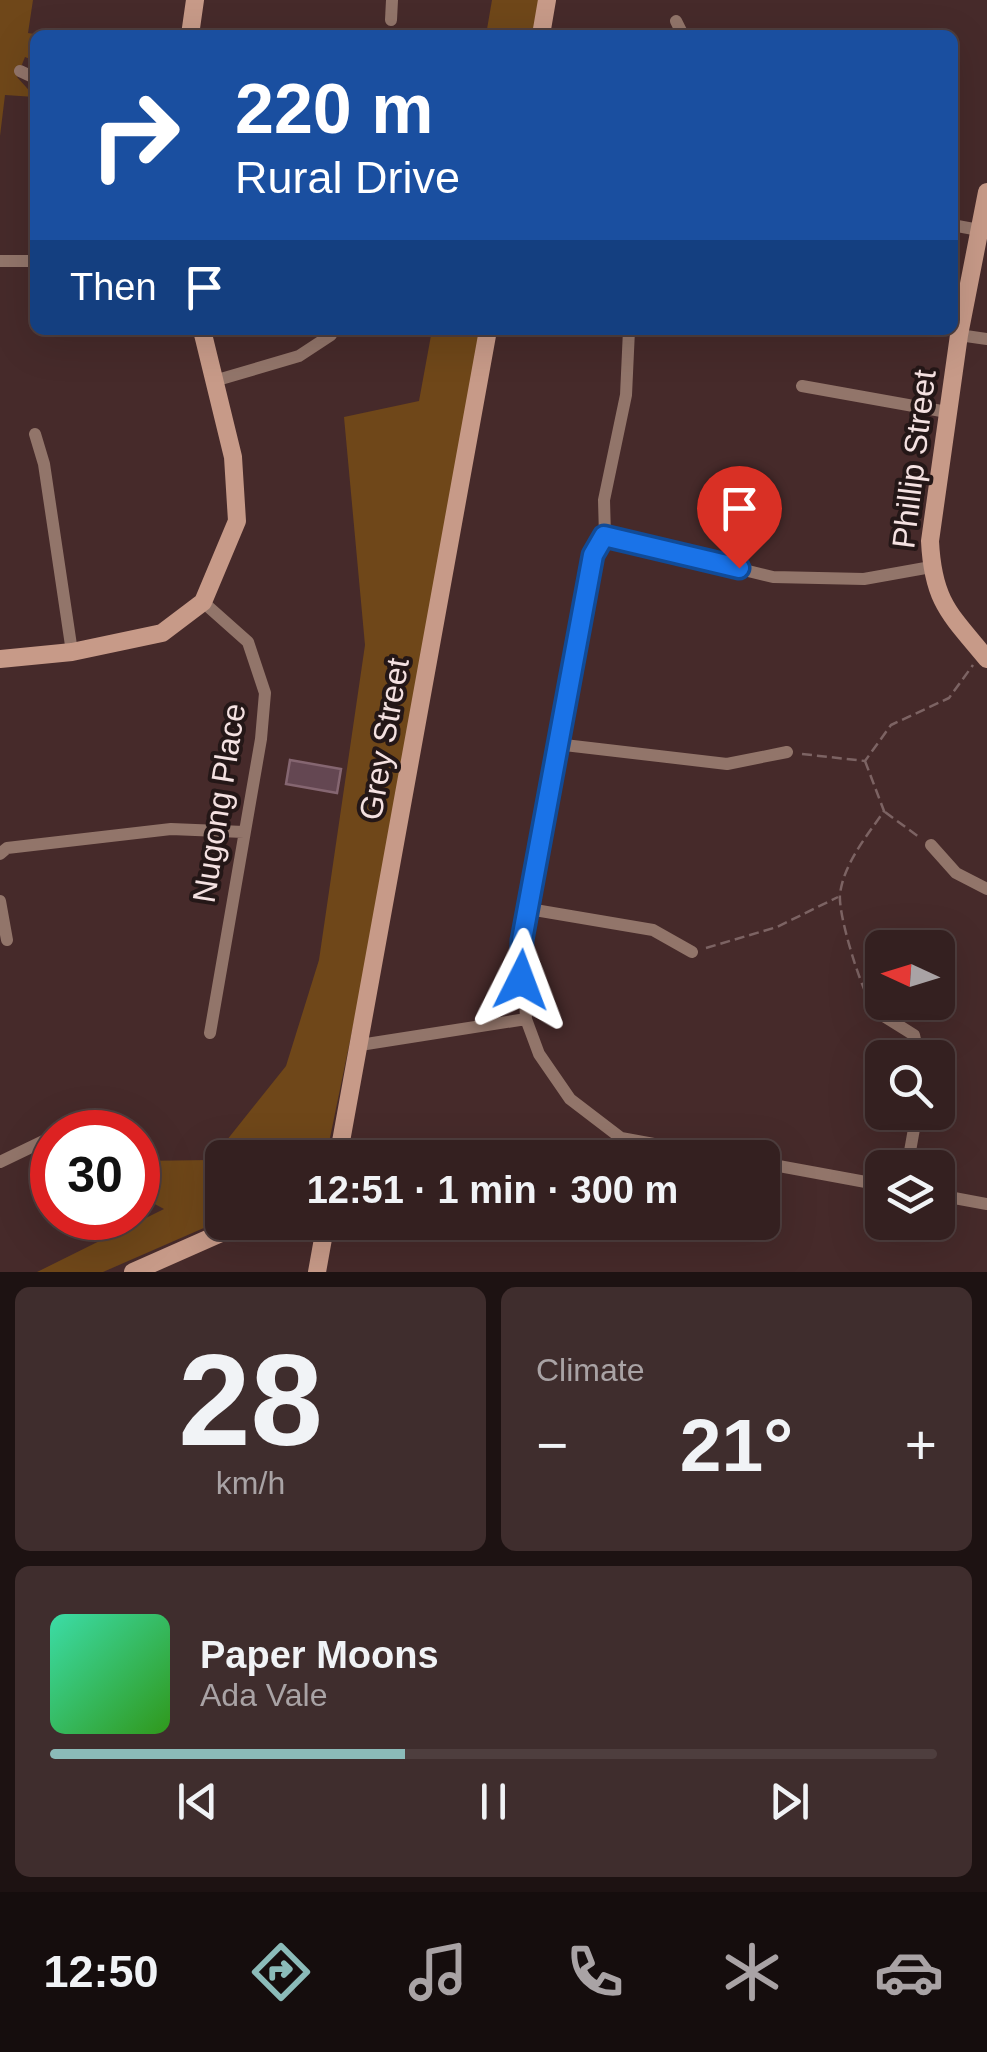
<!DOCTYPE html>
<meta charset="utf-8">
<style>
:root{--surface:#342020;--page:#3f2d2d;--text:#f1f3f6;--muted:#a9a3a5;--line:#4e3e3e;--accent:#8bbbb9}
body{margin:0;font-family:Helvetica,sans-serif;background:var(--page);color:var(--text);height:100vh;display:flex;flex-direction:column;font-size:38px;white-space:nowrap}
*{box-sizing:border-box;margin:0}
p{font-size:32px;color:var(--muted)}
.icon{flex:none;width:55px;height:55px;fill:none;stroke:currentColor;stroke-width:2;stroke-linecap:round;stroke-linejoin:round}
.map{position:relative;height:1272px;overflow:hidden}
.side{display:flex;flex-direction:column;gap:15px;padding:15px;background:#1d1212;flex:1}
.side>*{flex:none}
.guide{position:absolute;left:30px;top:30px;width:928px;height:305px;border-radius:15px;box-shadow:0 10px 40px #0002,0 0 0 2px var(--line);background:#1a4fa0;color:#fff;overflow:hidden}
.needle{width:65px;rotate:274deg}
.tools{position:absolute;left:865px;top:930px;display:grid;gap:20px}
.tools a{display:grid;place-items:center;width:90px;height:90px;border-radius:15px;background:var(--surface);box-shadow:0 10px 40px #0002,0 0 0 2px var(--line);font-size:50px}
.speed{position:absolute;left:30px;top:1110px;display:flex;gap:20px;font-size:50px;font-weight:700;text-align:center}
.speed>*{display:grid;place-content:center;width:130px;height:130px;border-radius:50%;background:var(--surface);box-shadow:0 10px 40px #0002,0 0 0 2px var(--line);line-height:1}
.speed .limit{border:15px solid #d22;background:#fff;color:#111}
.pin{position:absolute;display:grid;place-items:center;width:85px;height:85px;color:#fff;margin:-102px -42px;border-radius:50% 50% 50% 0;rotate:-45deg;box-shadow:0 0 10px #0007}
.pin .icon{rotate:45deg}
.me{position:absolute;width:110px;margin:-55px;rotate:3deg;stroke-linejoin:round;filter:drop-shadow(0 0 8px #0008)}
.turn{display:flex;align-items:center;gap:35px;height:210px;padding:0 40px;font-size:45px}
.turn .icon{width:130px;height:130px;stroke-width:2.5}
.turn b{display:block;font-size:70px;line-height:85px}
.then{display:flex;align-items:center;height:95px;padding:0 40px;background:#0003;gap:20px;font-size:38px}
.big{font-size:75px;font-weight:600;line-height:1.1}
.side .widget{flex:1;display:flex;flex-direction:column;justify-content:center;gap:15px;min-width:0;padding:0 35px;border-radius:15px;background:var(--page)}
.side .dial{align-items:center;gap:0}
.dial b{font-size:130px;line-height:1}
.song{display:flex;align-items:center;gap:30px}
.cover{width:120px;height:120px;border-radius:15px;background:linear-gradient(135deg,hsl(160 70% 55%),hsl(110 70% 35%))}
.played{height:10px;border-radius:5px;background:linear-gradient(90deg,var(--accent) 40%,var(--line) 40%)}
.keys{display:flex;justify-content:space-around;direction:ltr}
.heat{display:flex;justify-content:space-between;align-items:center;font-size:55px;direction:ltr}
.side .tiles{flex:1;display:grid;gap:15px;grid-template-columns:1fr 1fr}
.widget:last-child{grid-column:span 2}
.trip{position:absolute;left:205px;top:1140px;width:575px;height:100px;border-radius:15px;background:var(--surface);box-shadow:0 10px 40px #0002,0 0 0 2px var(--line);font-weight:600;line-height:100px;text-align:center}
.tab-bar{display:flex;height:160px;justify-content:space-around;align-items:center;background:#150d0d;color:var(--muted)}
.tab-bar .icon{width:70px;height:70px}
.tab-bar .active{color:var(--accent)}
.tab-bar b{font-size:45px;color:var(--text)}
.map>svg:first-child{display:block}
.green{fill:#6f4719}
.building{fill:#644752;stroke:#856671;stroke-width:2.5}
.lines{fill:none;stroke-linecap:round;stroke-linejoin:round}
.path{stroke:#7c6363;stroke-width:2.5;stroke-dasharray:10 5;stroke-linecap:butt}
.street{stroke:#92756a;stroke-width:12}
.secondary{stroke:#c79a88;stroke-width:18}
.route-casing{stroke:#114b97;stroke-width:25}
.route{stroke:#1a73e8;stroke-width:18}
.labels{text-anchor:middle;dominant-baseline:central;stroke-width:8;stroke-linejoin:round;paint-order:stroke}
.street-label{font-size:32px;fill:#f4e1e1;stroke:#241717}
</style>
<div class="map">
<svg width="987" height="1272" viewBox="0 0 987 1272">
<rect width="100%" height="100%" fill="#462a2a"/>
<!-- green -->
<path class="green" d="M0,0H33L28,33L40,35H35V61L25,57L17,77L35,97L5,95L0,136Z
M492,0H541L535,35H486Z
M432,330H482L389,852L326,1157L222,1158V1220L103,1272H37L164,1209L138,1195V1161L211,1160L286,1066L319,960L365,645L344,417L419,401Z"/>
<!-- building -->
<path class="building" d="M290,760L341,769L337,793L286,784Z"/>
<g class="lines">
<!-- path -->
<path class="path" d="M802,754L865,761L891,725L949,698L973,665
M865,761L884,811C867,836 844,863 840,894C838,915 859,981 869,1000
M885,812L919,837
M706,948L777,927L838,897"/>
<!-- street -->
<path class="street" d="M391,20L392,0
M676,21L683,35
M20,71L35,78
M952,225L979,230
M0,261H35
M959,335L987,339
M214,381L299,356L331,335
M802,386L947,412
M35,434L44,464L72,652
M605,536L593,555L522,941L526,1019L539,1054L570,1099L621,1138L730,1158
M605,536L773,577L864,579L931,567
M605,536L604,500L626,395L629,330
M203,602L248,642L265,693L261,739L210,1033
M556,744L727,764L787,752
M931,845L956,873L987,889
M0,854L7,848L171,829L244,832
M0,901L7,940
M529,909L653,930L692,952
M874,1010L914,1035L919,1058
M360,1045L526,1019
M0,1162L52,1137
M762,1163L882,1185
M907,1168L917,1112
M938,1195L987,1204"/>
<!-- secondary -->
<path class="secondary" d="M190,35L195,0
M541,35L547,0
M987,192L959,335L930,541C933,602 950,614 987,659
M0,659L72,652L162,633L203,602L237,521L233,457L202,330
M338,1158L488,330
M133,1272L246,1222
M317,1272L326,1222"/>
</g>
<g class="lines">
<!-- route casing -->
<g class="route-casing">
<path id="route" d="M521,980L522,940L593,555L604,536L739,568"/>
</g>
<!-- route -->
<use href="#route" class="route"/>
</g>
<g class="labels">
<!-- street labels -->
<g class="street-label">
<text transform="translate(914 459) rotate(-83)">Phillip Street</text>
<text transform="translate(384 739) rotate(-80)">Grey Street</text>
<text transform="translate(219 803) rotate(-81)">Nugong Place</text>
</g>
</g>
</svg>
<div class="tools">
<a><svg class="needle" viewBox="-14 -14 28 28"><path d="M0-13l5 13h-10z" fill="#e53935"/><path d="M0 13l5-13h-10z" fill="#a9a3a5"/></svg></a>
<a><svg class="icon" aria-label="search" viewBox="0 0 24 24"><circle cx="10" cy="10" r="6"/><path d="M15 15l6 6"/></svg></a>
<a><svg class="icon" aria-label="layers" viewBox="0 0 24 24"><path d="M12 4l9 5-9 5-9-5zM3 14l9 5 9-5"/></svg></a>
</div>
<div class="speed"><div class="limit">30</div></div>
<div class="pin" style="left:739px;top:568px;background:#d93025"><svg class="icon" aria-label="arrive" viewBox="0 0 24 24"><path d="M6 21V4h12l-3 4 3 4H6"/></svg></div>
<svg class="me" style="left:521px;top:980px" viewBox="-20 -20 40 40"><path d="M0-17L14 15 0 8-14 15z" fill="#1a73e8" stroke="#fff" stroke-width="4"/></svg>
<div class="trip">12:51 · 1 min · 300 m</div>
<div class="guide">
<div class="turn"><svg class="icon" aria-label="right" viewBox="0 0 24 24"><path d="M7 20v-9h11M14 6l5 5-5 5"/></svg><div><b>220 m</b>Rural Drive</div></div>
<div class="then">Then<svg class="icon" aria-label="arrive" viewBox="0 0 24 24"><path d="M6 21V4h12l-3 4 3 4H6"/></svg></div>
</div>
</div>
<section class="side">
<div class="tiles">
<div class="widget dial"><b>28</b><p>km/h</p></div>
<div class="widget"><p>Climate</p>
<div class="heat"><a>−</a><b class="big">21°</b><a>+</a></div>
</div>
<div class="widget">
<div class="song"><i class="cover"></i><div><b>Paper Moons</b><p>Ada Vale</p></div></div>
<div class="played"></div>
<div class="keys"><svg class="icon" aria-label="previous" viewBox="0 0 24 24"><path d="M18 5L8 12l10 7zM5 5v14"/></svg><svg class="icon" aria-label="pause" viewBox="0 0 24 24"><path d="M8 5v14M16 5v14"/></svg><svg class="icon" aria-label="next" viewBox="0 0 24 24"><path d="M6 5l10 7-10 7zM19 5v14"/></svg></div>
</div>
</div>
</section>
<nav class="tab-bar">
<b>12:50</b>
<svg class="icon active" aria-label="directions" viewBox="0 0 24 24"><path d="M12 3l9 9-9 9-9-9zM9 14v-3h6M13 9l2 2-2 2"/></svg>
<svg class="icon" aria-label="music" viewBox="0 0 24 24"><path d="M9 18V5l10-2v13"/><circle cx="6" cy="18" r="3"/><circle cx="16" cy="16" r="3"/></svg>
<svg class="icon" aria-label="phone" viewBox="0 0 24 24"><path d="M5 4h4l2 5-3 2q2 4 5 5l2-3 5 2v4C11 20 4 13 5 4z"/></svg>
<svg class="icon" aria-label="climate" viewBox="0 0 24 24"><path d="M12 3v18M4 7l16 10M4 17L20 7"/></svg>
<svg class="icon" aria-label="car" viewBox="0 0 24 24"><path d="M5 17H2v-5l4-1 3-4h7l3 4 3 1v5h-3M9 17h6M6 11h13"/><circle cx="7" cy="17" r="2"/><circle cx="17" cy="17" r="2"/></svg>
</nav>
